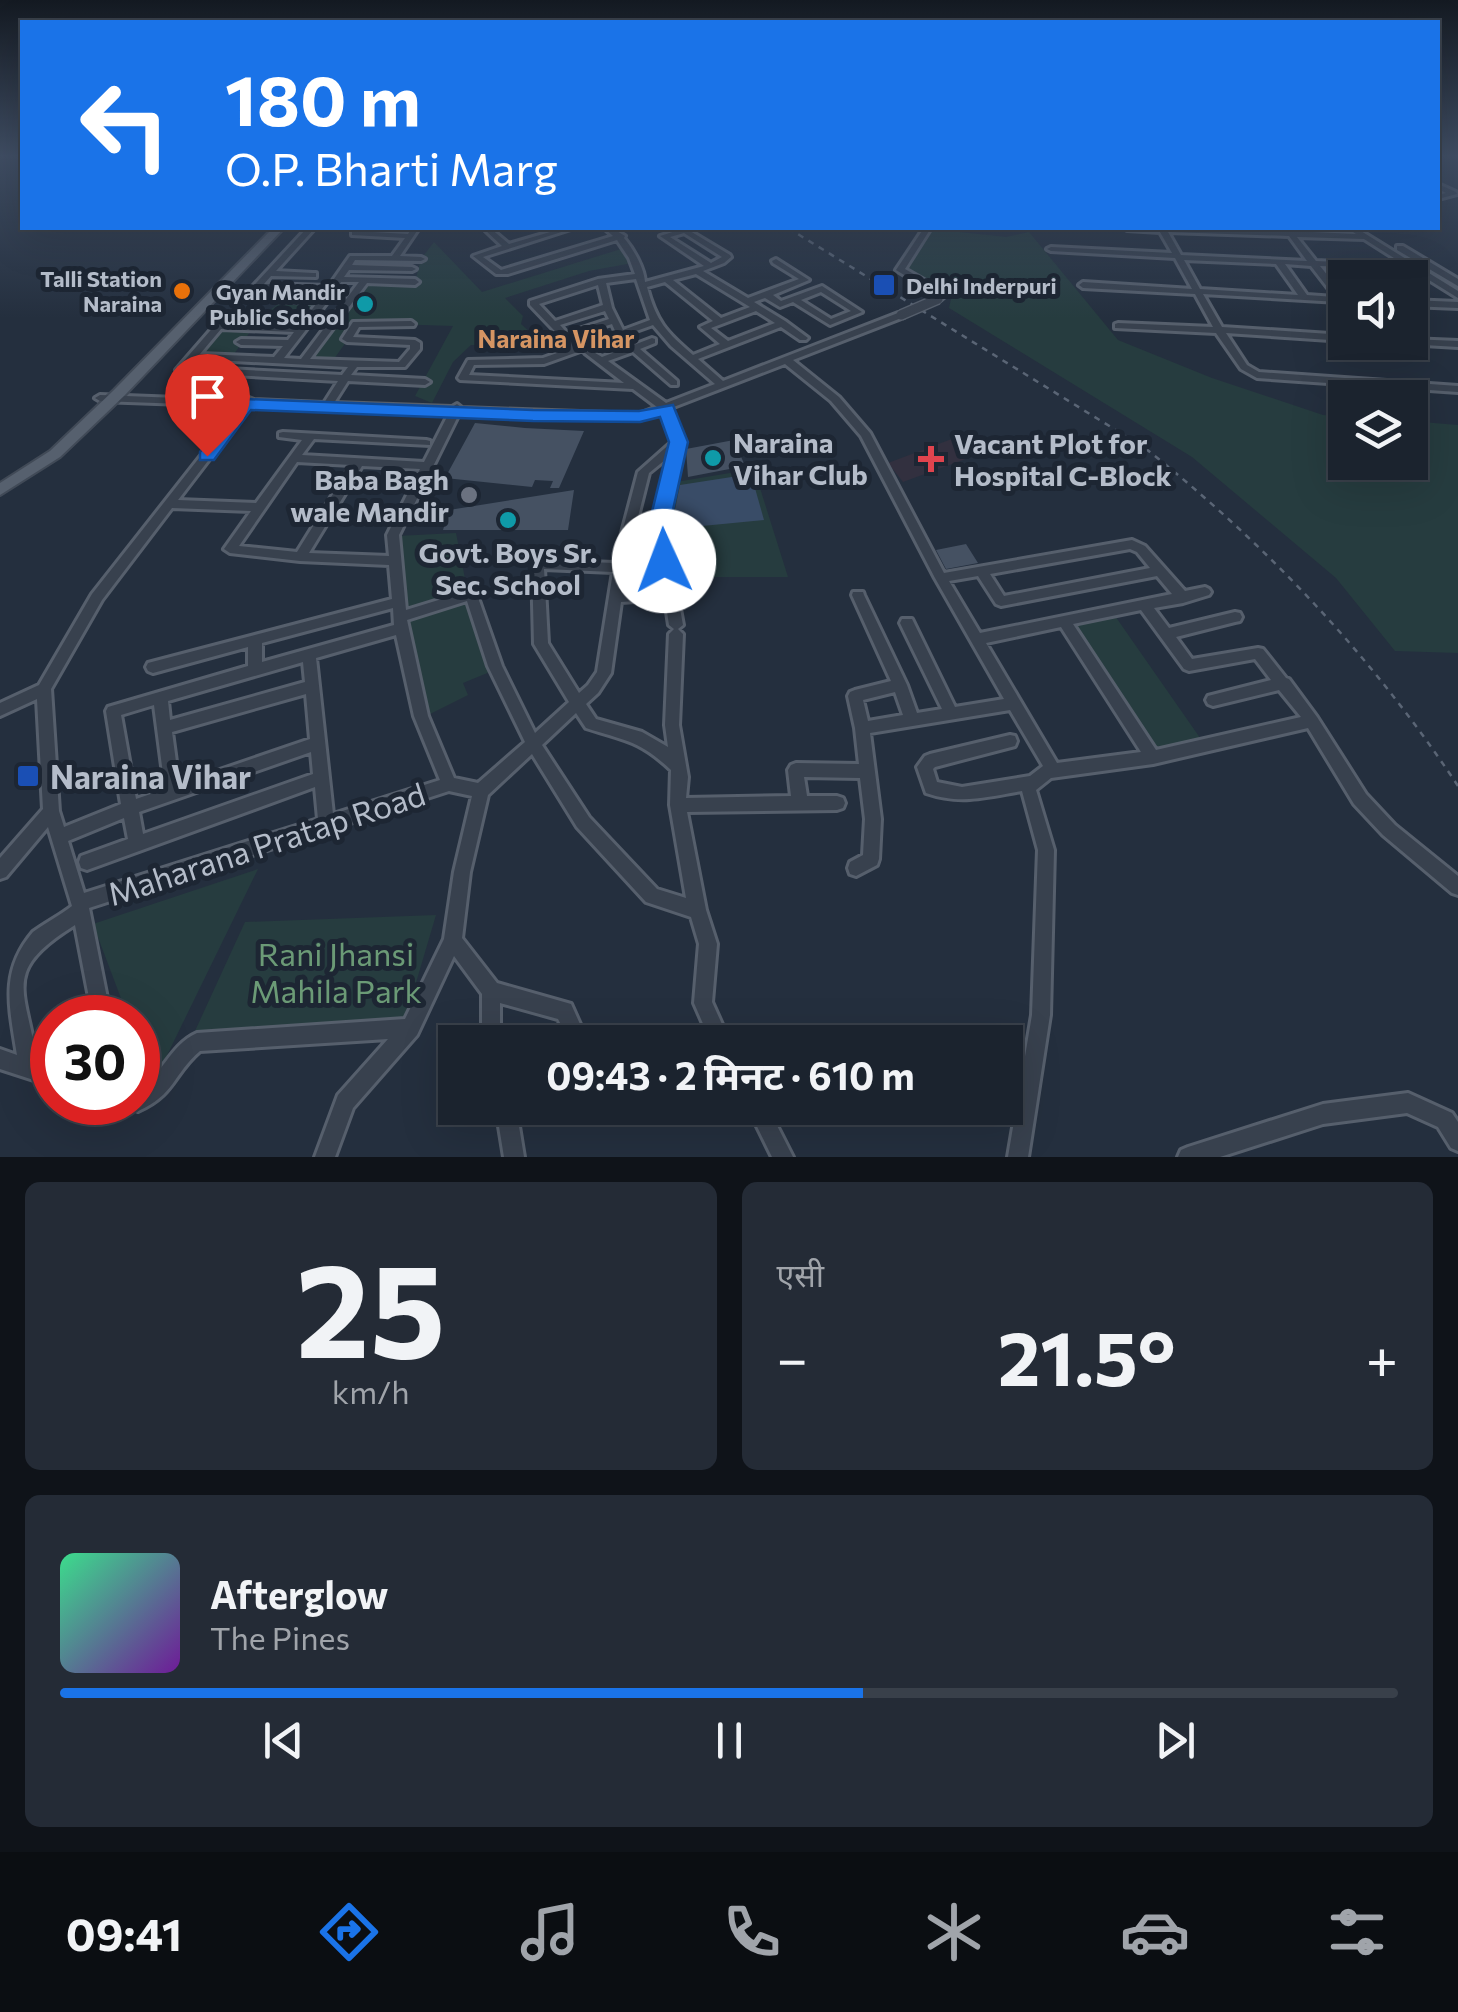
<!DOCTYPE html>
<html lang="hi">
<meta charset="utf-8">
<style>
:root{--surface:#1b232e;--page:#242b36;--text:#f1f3f6;--muted:#a0a4aa;--line:#39404a;--accent:#1a73e8}
body{margin:0;font-family:Commissioner,"Noto Sans Devanagari",sans-serif;background:var(--page);color:var(--text);height:100vh;display:flex;flex-direction:column;font-size:38px;white-space:nowrap}
*{box-sizing:border-box;margin:0}
p{font-size:32px;color:var(--muted)}
.icon{flex:none;width:55px;height:55px;fill:none;stroke:currentColor;stroke-width:2;stroke-linecap:round;stroke-linejoin:round}
.map{position:relative;height:1157px;overflow:hidden}
.sheet{display:flex;flex-direction:column;gap:25px;padding:25px;background:#0f1319;flex:1}
.sheet>*{flex:none}
.top-card{position:absolute;left:20px;top:20px;width:1420px;height:210px;border-radius:0px;box-shadow:0 10px 40px #0002,0 0 0 2px var(--line);background:#1a73e8;color:#fff;overflow:hidden}
.tools{position:absolute;left:1328px;top:260px;display:grid;gap:20px}
.tools a{display:grid;place-items:center;width:100px;height:100px;border-radius:0px;background:var(--surface);box-shadow:0 10px 40px #0002,0 0 0 2px var(--line);font-size:50px}
.speed{position:absolute;left:30px;top:995px;display:flex;gap:20px;font-size:50px;font-weight:700;text-align:center}
.speed>*{display:grid;place-content:center;width:130px;height:130px;border-radius:50%;background:var(--surface);box-shadow:0 10px 40px #0002,0 0 0 2px var(--line);line-height:1}
.speed .limit{border:15px solid #d22;background:#fff;color:#111}
.pin{position:absolute;display:grid;place-items:center;width:85px;height:85px;color:#fff;margin:-102px -42px;border-radius:50% 50% 50% 0;rotate:-45deg;box-shadow:0 0 10px #0007}
.pin .icon{rotate:45deg}
.me{position:absolute;width:110px;margin:-55px;rotate:358deg;stroke-linejoin:round;filter:drop-shadow(0 0 8px #0008)}
.turn{display:flex;align-items:center;gap:35px;height:210px;padding:0 40px;font-size:45px}
.turn .icon{width:130px;height:130px;stroke-width:2.5}
.turn b{display:block;font-size:70px;line-height:85px}
.big{font-size:75px;font-weight:700;line-height:1.1}
.sheet .card{flex:1;display:flex;flex-direction:column;justify-content:center;gap:15px;min-width:0;padding:0 35px;border-radius:15px;background:var(--page)}
.sheet .dial{align-items:center;gap:0}
.dial b{font-size:130px;line-height:1}
.song{display:flex;align-items:center;gap:30px}
.cover{width:120px;height:120px;border-radius:15px;background:linear-gradient(135deg,hsl(150 70% 55%),hsl(280 70% 35%))}
.played{height:10px;border-radius:5px;background:linear-gradient(90deg,var(--accent) 60%,var(--line) 60%)}
.keys{display:flex;justify-content:space-around;direction:ltr}
.heat{display:flex;justify-content:space-between;align-items:center;font-size:55px;direction:ltr}
.sheet .tiles{flex:1;display:grid;gap:25px;grid-template-columns:1fr 1fr}
.card:last-child{grid-column:span 2}
.trip{position:absolute;left:438px;top:1025px;width:585px;height:100px;border-radius:0px;background:var(--surface);box-shadow:0 10px 40px #0002,0 0 0 2px var(--line);font-weight:700;line-height:100px;text-align:center}
.dock{display:flex;height:160px;justify-content:space-around;align-items:center;background:#0b0e12;color:var(--muted)}
.dock .icon{width:70px;height:70px}
.dock .selected{color:var(--accent)}
.dock b{font-size:45px;color:var(--text)}
.map>svg:first-child{display:block}
.medical{fill:#32303f}
.green{fill:#263c3f}
.water{fill:#394c67}
.building{fill:#455162}
.lines{fill:none;stroke-linecap:round;stroke-linejoin:round}
.minor-casing{stroke:#565f6c;stroke-width:6}
.major-casing{stroke:#414a57;stroke-width:4}
.minor{fill:#38414e;fill-rule:evenodd}
.major{fill:#56606e;fill-rule:evenodd}
.rail{stroke:#5a6575;stroke-width:2.5;stroke-dasharray:6 6;stroke-linecap:butt}
.minor-bridge-casing{stroke:#565f6c;stroke-width:12;stroke-linecap:butt}
.minor-bridge{stroke:#38414e;stroke-width:9}
.route{fill:#1a73e8;stroke:#114b97;stroke-width:2.5}
.transit-dot{fill:#1a4fb4;stroke:#1d2633;stroke-width:4}
.food-dot{fill:#e8710a;stroke:#1d2633;stroke-width:4}
.culture-dot{fill:#0f9aa8;stroke:#1d2633;stroke-width:4}
.health-dot{fill:#e0444e;stroke:#1d2633;stroke-width:4}
.worship-dot{fill:#6b7280;stroke:#1d2633;stroke-width:4}
.labels{text-anchor:middle;dominant-baseline:central;stroke-width:10;stroke-linejoin:round;paint-order:stroke}
.far-poi-label{font-size:22px;font-weight:bold;fill:#b4bcc9;stroke:#1d2633;text-anchor:end}
.far-neighbourhood-label{font-size:25px;font-weight:bold;fill:#d59563;stroke:#1d2633}
.poi-label{font-size:28px;font-weight:bold;fill:#b4bcc9;stroke:#1d2633;text-anchor:start}
.near-poi-label{font-size:32px;font-weight:bold;fill:#b4bcc9;stroke:#1d2633;text-anchor:start}
.near-street-label{font-size:32px;fill:#b4bcc9;stroke:#1d2633}
.near-park-label{font-size:32px;fill:#6b9a76;stroke:#1d2633}
</style>
<div class="map">
<svg width="1458" height="1157" viewBox="0 0 1458 1157">
<rect width="100%" height="100%" fill="#242f3e"/>
<!-- medical -->
<path class="medical" d="M957,437L974,456L903,482L888,463Z"/>
<!-- green -->
<path class="green" d="M922,228L1006,237L1029,232L1118,340L1212,378L1323,415L1345,417V462H1410V421L1458,425V653L1395,651L1336,578L1192,457L949,308L952,295L902,275L896,270Z
M434,242L482,292L621,249L638,262L589,271L505,298L523,316L521,324L541,342L537,346L471,345L453,362L432,403L415,396L453,326L360,323L331,363L304,361L365,280L415,282L421,259Z
M285,299L323,301L300,329L253,328L231,358L192,356L217,327L248,326Z
M754,469L788,577H673L666,530L676,482Z
M456,533L469,599L502,667L463,683L468,695L430,714L405,626L397,536Z
M1113,613L1205,745L1153,757L1065,623Z
M258,869L153,1084L138,1043V1018L128,1017L93,924Z
M436,915L405,1020L195,1031L245,922Z"/>
<!-- water -->
<path class="water" d="M751,474L764,520L671,529L680,485Z"/>
<!-- building -->
<path class="building" d="M475,423L525,428L584,431L559,488H550L553,481L535,480L532,487L445,478Z
M734,440L745,466L688,477L686,449Z
M574,490L568,530H443L449,510Z
M966,544L978,563L946,569L936,550Z"/>
<g class="lines">
<!-- minor casing -->
<g class="minor-casing">
<path id="minor" d="M1438,184L1456,192L1457,194L1438,199V195L1446,193L1438,189Z
M307,228H315L276,271L313,273H316V277L271,276L264,284L329,286L350,256H392L405,238L352,235V231H355L408,234L412,228H419L400,256L421,257L425,259L421,261L355,260L352,265L412,267L416,269L412,271L349,270L344,277L415,279L419,282L415,285L367,283L310,359L399,362L410,349V345L347,342L342,339L353,322L411,321L415,324L414,326L359,327L353,337L415,340L420,343V349L405,367H357L351,375L425,379L430,382L425,385L348,381L334,403L452,407L457,404L462,408L639,414L657,407L633,389L460,380L458,378L468,360L543,358L571,348L530,305V301L598,279L635,274L629,258L617,240L508,274H496L473,256L502,246L483,228H490L509,244L564,228H574L483,257L501,270L613,236L604,228H612L625,236L624,238C634,250 644,268 645,282L704,266L660,236L685,228L730,255L731,257L724,263L703,271L748,298L799,279L773,263L772,261L776,259L809,280L773,295L781,301L822,286L862,312L830,325L793,302L780,307L765,298L754,302L785,321L808,338L806,340H800L781,327L698,359L723,381L898,313H904V317L793,360L839,397L870,433L944,573L1132,540L1145,546L1185,591L1205,587L1209,589L1211,592L1209,595L1183,603L1154,608L1169,628L1235,612L1240,613L1242,617L1240,621L1235,622L1176,637L1192,659L1258,648L1263,649L1286,678L1289,679L1317,717L1366,794L1395,825L1458,876V895L1452,893L1383,835L1354,804L1308,728L1153,764L1051,778L1036,790L1054,850L1050,1015L1028,1157H1008L1032,1015L1038,850L1022,791C986,797 961,805 926,793L917,767L925,756L930,754L1010,735L1015,736L1017,741L1015,746L935,767L933,769L937,782L962,787L1030,776L1043,766L1010,710L870,733L881,819L879,859L877,865L856,876L850,874L848,868L850,862L863,855L865,819L860,778L804,777L807,796H837L843,798L845,803L843,808L837,810L687,812L706,910L717,944L712,1002L730,1042H711L694,1003L699,944L691,917L646,902L577,827L532,754L488,795L470,872L462,938L497,983L571,1004L588,1042H570L558,1019L500,1003V1042H482V994L454,956L417,1035L353,1108L335,1157H315L338,1095L388,1039L200,1051C173,1074 175,1095 138,1111L131,1108L129,1102H138V1091C162,1076 170,1045 197,1033L405,1019L444,939L454,872L472,796L449,791L89,908L111,1018H93L75,925C0,972 26,988 37,1062L52,1068V1086L0,1069V1049L17,1055C9,1005 0,971 33,932C45,923 61,915 72,906L48,827L6,877L0,879V858L43,809L37,699L0,716V703L39,685L92,594L240,406L100,401L95,398L100,395L203,399V395L222,375L181,373L176,370L216,324L299,326L317,303L247,300L243,297ZM684,233L722,257L711,263L670,237ZM696,274L750,307L721,318L673,280ZM636,279L650,320L623,330L612,308L606,283ZM341,282H359L301,359L284,358L336,291ZM665,282L713,321L700,327L720,344L693,355C666,332 656,321 647,287ZM598,285L603,305L555,321L539,304ZM259,289L326,291L321,298L254,295ZM821,292L851,311L831,319L801,300ZM605,311L609,319L567,333L560,325ZM756,311L775,323L728,341L711,328ZM612,324L616,333L579,346L571,337ZM653,325L671,346L715,384L666,403L608,361L633,352L671,385H677V381L640,349L655,343V339L652,338L602,357L590,350L585,353L624,383L469,375L474,365L544,364ZM221,329L294,332L288,340L241,339L236,342L241,345L283,346L274,357L200,354ZM196,359L348,367L342,375L188,367ZM785,364L831,401L861,436L935,578L1004,699L955,707L912,619H902L900,623L942,709L917,713L907,685L864,595L863,592H853L852,595L891,681L855,690L850,692L848,696L855,728L859,764L796,763L791,765L788,770L791,796L686,798L688,777L679,725L683,634L678,629L683,625L665,528L684,442L671,408ZM232,375L338,381L324,403L254,400L249,398L245,400L211,399ZM250,406L449,413L424,462L302,455L314,439L430,445V441L426,440L283,432L279,433V437L302,440L256,503L178,500ZM662,412L673,441L638,472L614,563L538,560L532,564L534,644L569,702L535,733L502,666L476,592L471,590L406,610L399,535L459,414L640,420ZM671,455L653,528L663,590L622,593L626,564L649,473ZM297,462L351,465L297,552L239,546ZM362,466L420,469L387,535L389,556L309,553ZM172,508L251,511L224,549L230,553L300,561L389,565L392,599L148,663L146,667L148,671L153,673L248,647V666L108,707L106,711L121,804L64,827L59,811L51,689L102,600ZM1130,549L1137,552L1150,568L1004,596L990,574ZM544,569L613,572L597,672L588,685L579,693L548,643ZM978,576L996,604L1001,606L1157,576L1172,594L980,633L949,581ZM665,599L669,625L674,629L669,634L665,725L668,747L642,732L596,719L586,704L598,693L611,673L621,602ZM467,601L488,666L525,742L478,783L454,778L428,716L407,620ZM393,608L394,625L262,662V643ZM1141,610L1184,669L1189,671L1255,659L1271,680L1208,696L1206,700L1208,704L1213,706L1279,690L1301,717L1156,750L1073,624ZM1061,627L1141,752L1057,763L986,643ZM396,635L414,716L440,780L333,814L316,658ZM303,662L305,682L170,720L168,701ZM895,692L903,715L868,721L863,700ZM306,694L310,739L179,784L172,732ZM154,705L165,789L136,799L121,715ZM576,713L586,728C626,741 639,740 671,770L670,805L686,898L657,889L589,817L542,745ZM311,752L313,774L143,834L139,812ZM315,787L318,819L84,893L68,841L124,818L128,839L81,856L79,862L81,868L87,870Z
M924,228H931L905,269L945,292V296L938,302L934,299L937,295L896,270Z
M1124,228L1290,231L1356,234L1347,228H1356L1458,291V298L1413,270L1320,266L1345,297V307L1339,302L1203,294L1222,327L1345,335V341L1226,333L1247,365L1259,372L1458,386V392L1257,378L1241,369L1216,333L1115,328V324L1118,323L1213,327L1195,294L1083,288L1079,285L1083,282L1192,289L1175,258L1051,251L1047,249L1051,247L1172,253L1160,232L1127,230ZM1168,232L1289,236L1307,261L1181,255ZM1297,237L1364,239L1405,265L1316,261ZM1184,260L1276,264L1298,295L1200,289ZM1285,264L1311,266L1335,297L1307,295Z
M1397,246H1403L1458,279V286L1397,250Z
M1410,300L1458,302V308L1410,306Z
M1410,339L1458,341V347L1407,344L1406,342H1410Z
M1408,1093L1452,1113L1458,1122V1151L1451,1148L1438,1127L1407,1113L1323,1124L1220,1157H1178L1181,1150L1188,1147L1323,1104Z
M496,1108H516L524,1157H504Z
M748,1108H768L793,1157H772Z"/>
</g>
<!-- major casing -->
<g class="major-casing">
<path id="major" d="M273,228H284L124,396L60,457L0,495V483L50,451L114,390Z"/>
</g>
<!-- minor -->
<use href="#minor" class="minor"/>
<!-- major -->
<use href="#major" class="major"/>
<!-- rail -->
<path class="rail" d="M788,228L1145,448C1268,546 1371,655 1458,786"/>
<!-- minor-bridge casing -->
<g class="minor-bridge-casing">
<path id="minor-bridge" d="M901,315L938,299"/>
</g>
<!-- minor-bridge -->
<use href="#minor-bridge" class="minor-bridge"/>
</g>
<!-- sky -->
<linearGradient id="sky" x2="0" y2="1"><stop stop-color="#141a22"/><stop offset="0.49" stop-color="#3f4d63"/><stop offset="1" stop-color="#3f4d63" stop-opacity="0"/></linearGradient>
<rect width="1458" height="318" fill="url(#sky)"/>
<!-- route -->
<path class="route" d="M246,399L533,410L639,411L673,405L688,442L669,528L675,561L664,569L656,567L648,528L669,442L660,417L640,422L533,421L251,410L214,460H200V452L239,401Z"/>
<!-- markers -->
<g class="transit-dot">
<rect x="872" y="273" width="24" height="24" rx="5"/>
<rect x="16" y="764" width="24" height="24" rx="5"/>
</g>
<circle class="food-dot" cx="182" cy="291" r="10"/>
<g class="culture-dot">
<circle cx="365" cy="304" r="10"/>
<circle cx="713" cy="458" r="10"/>
<circle cx="508" cy="520" r="10"/>
</g>
<path class="health-dot" d="M926 444h10v10h10v10h-10v10h-10v-10h-10v-10h10z"/>
<circle class="worship-dot" cx="469" cy="495" r="10"/>
<g class="labels">
<!-- far-poi labels -->
<g class="far-poi-label">
<text x="162" y="278">Talli Station<tspan x="162" dy="25">Naraina</tspan></text>
<text x="906" y="285" text-anchor="start">Delhi Inderpuri</text>
<text x="345" y="291">Gyan Mandir<tspan x="345" dy="25">Public School</tspan></text>
</g>
<!-- far-neighbourhood labels -->
<g class="far-neighbourhood-label">
<text x="556" y="338">Naraina Vihar</text>
</g>
<!-- poi labels -->
<g class="poi-label">
<text x="733" y="442">Naraina<tspan x="733" dy="32">Vihar Club</tspan></text>
<text x="954" y="443">Vacant Plot for<tspan x="954" dy="32">Hospital C-Block</tspan></text>
<text x="449" y="479" text-anchor="end">Baba Bagh<tspan x="449" dy="32">wale Mandir</tspan></text>
<text x="508" y="552" text-anchor="middle">Govt. Boys Sr.<tspan x="508" dy="32">Sec. School</tspan></text>
</g>
<!-- near-poi labels -->
<g class="near-poi-label">
<text x="50" y="776">Naraina Vihar</text>
</g>
<!-- near-street labels -->
<g class="near-street-label">
<text transform="translate(266 843) rotate(-18)">Maharana Pratap Road</text>
</g>
<!-- near-park labels -->
<g class="near-park-label">
<text x="336" y="953">Rani Jhansi<tspan x="336" dy="37">Mahila Park</tspan></text>
</g>
</g>
</svg>
<div class="tools">
<a><svg class="icon" aria-label="sound" viewBox="0 0 24 24"><path d="M4 9h4l5-4v14l-5-4H4zM17 9q2 3 0 6"/></svg></a>
<a><svg class="icon" aria-label="layers" viewBox="0 0 24 24"><path d="M12 4l9 5-9 5-9-5zM3 14l9 5 9-5"/></svg></a>
</div>
<div class="speed"><div class="limit">30</div></div>
<div class="pin" style="left:207px;top:456px;background:#d93025"><svg class="icon" aria-label="arrive" viewBox="0 0 24 24"><path d="M6 21V4h12l-3 4 3 4H6"/></svg></div>
<svg class="me" style="left:664px;top:561px" viewBox="-20 -20 40 40"><circle r="19" fill="#fff"/><path d="M0-13L10 11 0 6-10 11z" fill="#1a73e8"/></svg>
<div class="trip">09:43 · 2 मिनट · 610 m</div>
<div class="top-card">
<div class="turn"><svg class="icon" aria-label="left" viewBox="0 0 24 24"><path d="M17 20v-9H6M10 6l-5 5 5 5"/></svg><div><b>180 m</b>O.P. Bharti Marg</div></div>
</div>
</div>
<section class="sheet">
<div class="tiles">
<div class="card dial"><b>25</b><p>km/h</p></div>
<div class="card"><p>एसी</p>
<div class="heat"><a>−</a><b class="big">21.5°</b><a>+</a></div>
</div>
<div class="card">
<div class="song"><i class="cover"></i><div><b>Afterglow</b><p>The Pines</p></div></div>
<div class="played"></div>
<div class="keys"><svg class="icon" aria-label="previous" viewBox="0 0 24 24"><path d="M18 5L8 12l10 7zM5 5v14"/></svg><svg class="icon" aria-label="pause" viewBox="0 0 24 24"><path d="M8 5v14M16 5v14"/></svg><svg class="icon" aria-label="next" viewBox="0 0 24 24"><path d="M6 5l10 7-10 7zM19 5v14"/></svg></div>
</div>
</div>
</section>
<nav class="dock">
<b>09:41</b>
<svg class="icon selected" aria-label="directions" viewBox="0 0 24 24"><path d="M12 3l9 9-9 9-9-9zM9 14v-3h6M13 9l2 2-2 2"/></svg>
<svg class="icon" aria-label="music" viewBox="0 0 24 24"><path d="M9 18V5l10-2v13"/><circle cx="6" cy="18" r="3"/><circle cx="16" cy="16" r="3"/></svg>
<svg class="icon" aria-label="phone" viewBox="0 0 24 24"><path d="M5 4h4l2 5-3 2q2 4 5 5l2-3 5 2v4C11 20 4 13 5 4z"/></svg>
<svg class="icon" aria-label="climate" viewBox="0 0 24 24"><path d="M12 3v18M4 7l16 10M4 17L20 7"/></svg>
<svg class="icon" aria-label="car" viewBox="0 0 24 24"><path d="M5 17H2v-5l4-1 3-4h7l3 4 3 1v5h-3M9 17h6M6 11h13"/><circle cx="7" cy="17" r="2"/><circle cx="17" cy="17" r="2"/></svg>
<svg class="icon" aria-label="filters" viewBox="0 0 24 24"><path d="M4 7h16M4 17h16"/><circle cx="9" cy="7" r="2"/><circle cx="15" cy="17" r="2"/></svg>
</nav>
